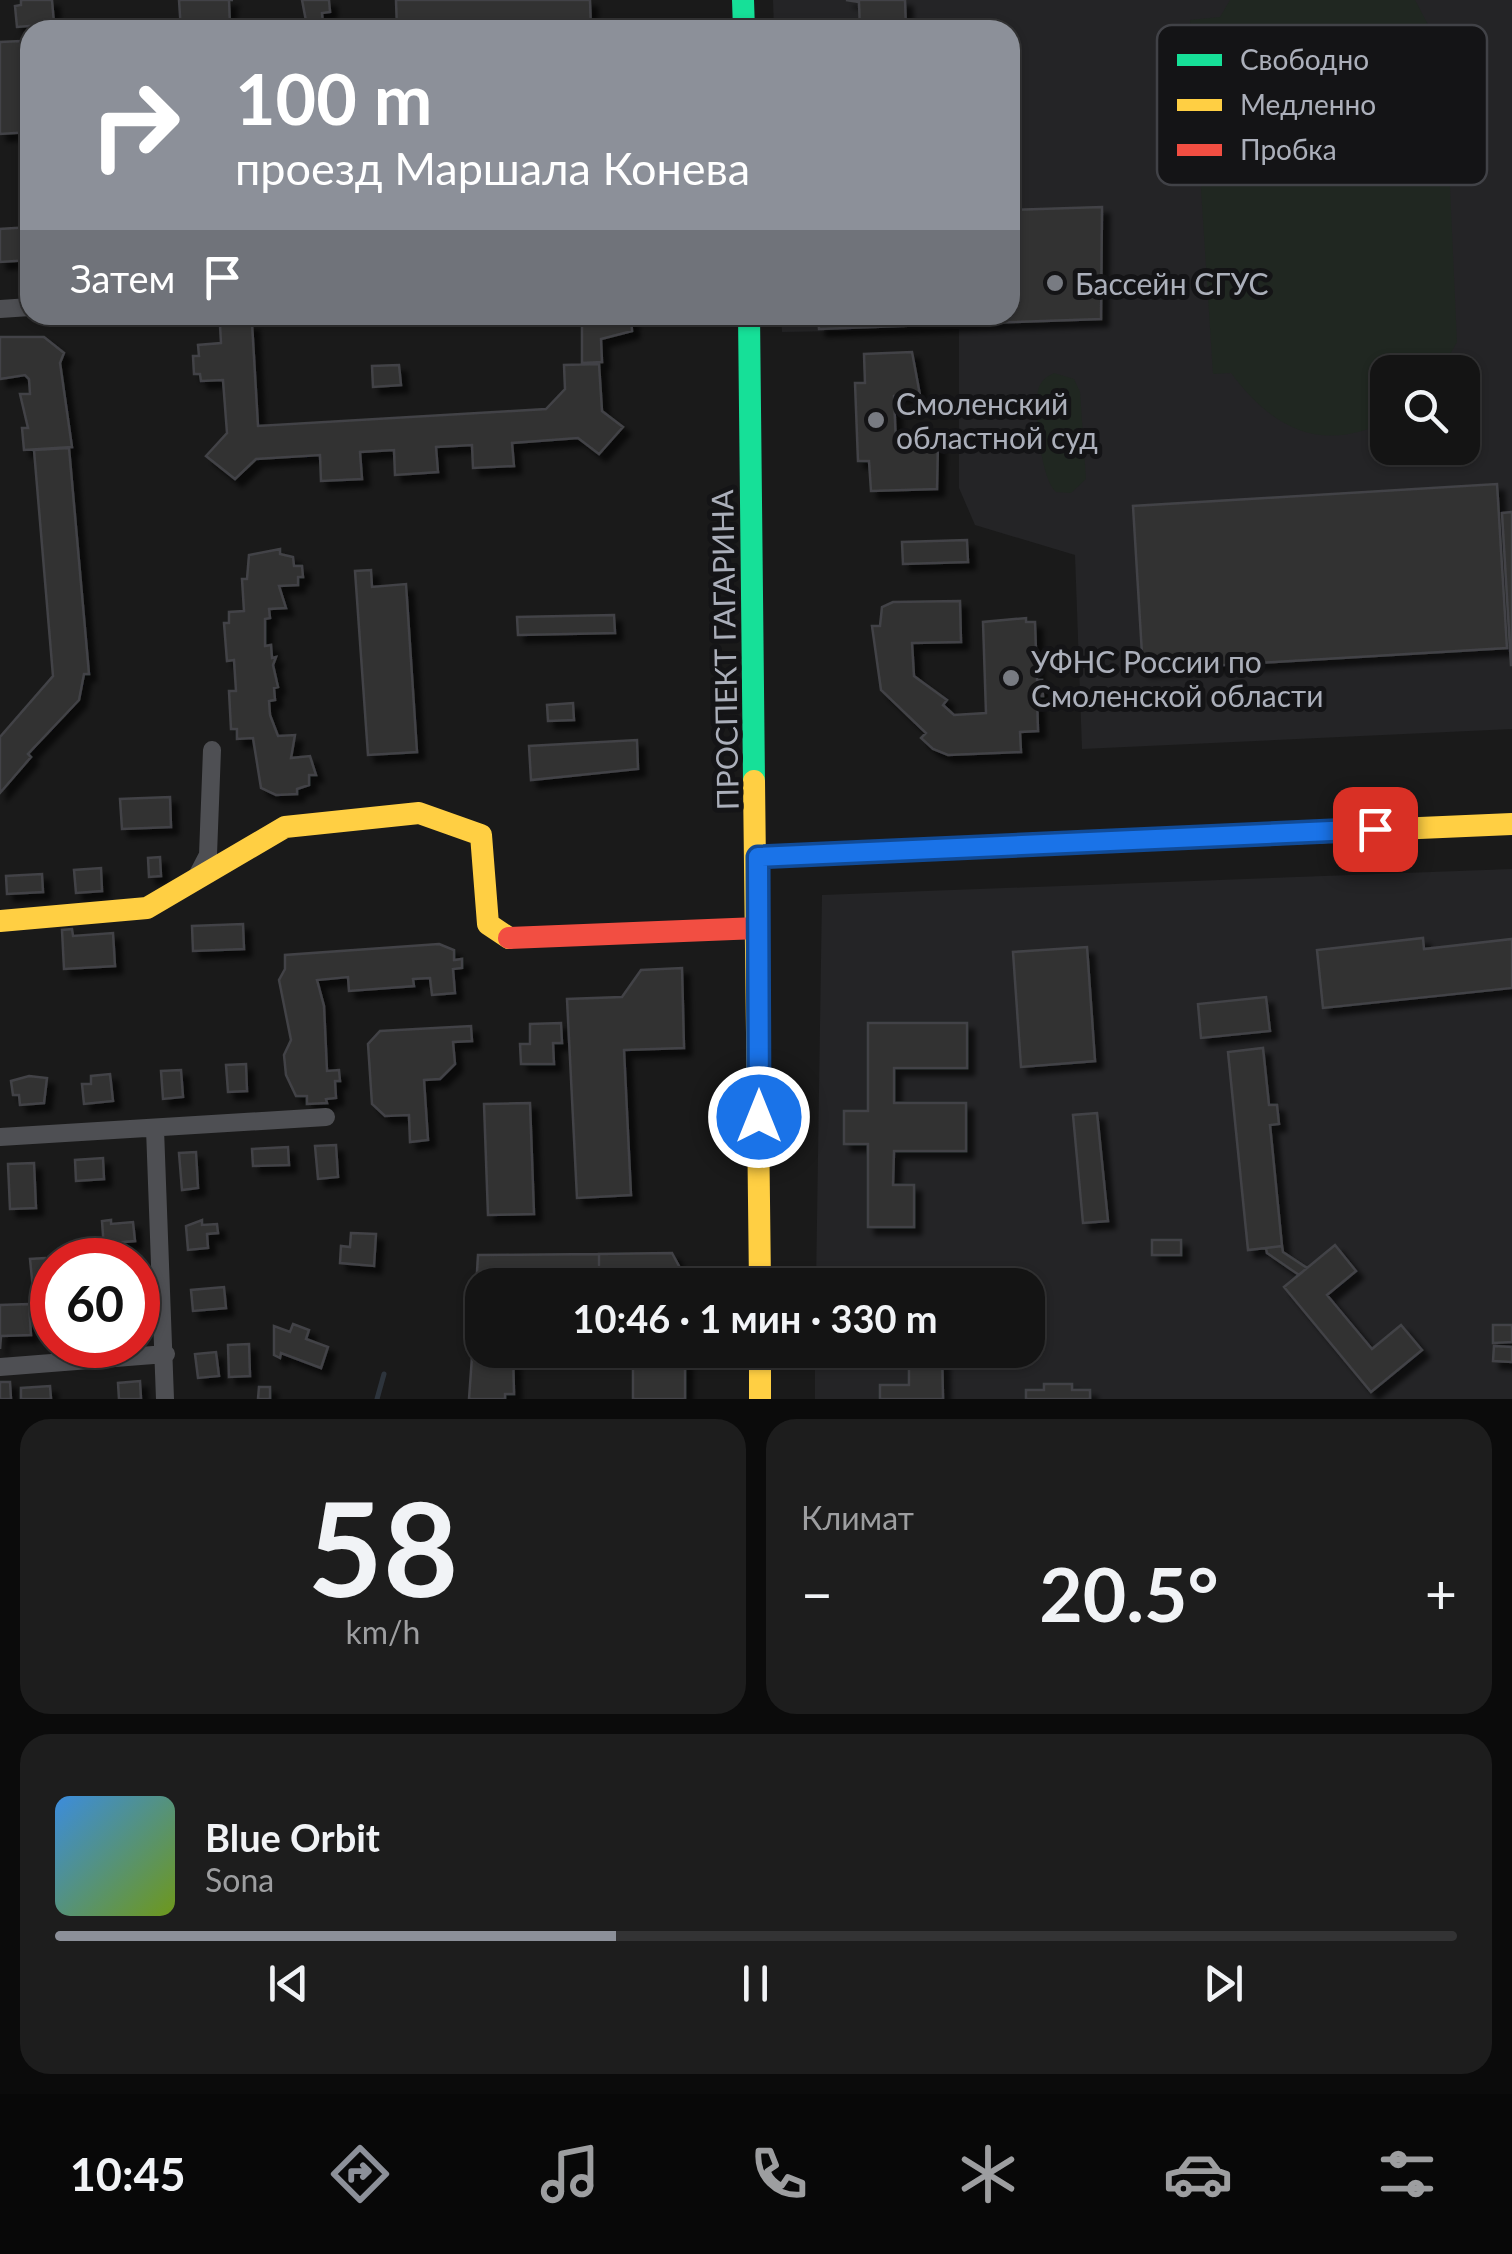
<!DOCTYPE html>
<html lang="ru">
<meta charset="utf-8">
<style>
:root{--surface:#141414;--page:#1d1d1d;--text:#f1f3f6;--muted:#9d9ea0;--line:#333334;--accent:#8c9099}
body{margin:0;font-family:Lato,sans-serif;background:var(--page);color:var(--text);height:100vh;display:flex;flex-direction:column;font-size:38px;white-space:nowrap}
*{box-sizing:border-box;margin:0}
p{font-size:32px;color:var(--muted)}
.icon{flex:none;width:55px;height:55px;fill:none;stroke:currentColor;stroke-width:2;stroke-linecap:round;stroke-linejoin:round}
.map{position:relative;height:1399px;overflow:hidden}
.drawer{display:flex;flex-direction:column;gap:20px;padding:20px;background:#0b0b0b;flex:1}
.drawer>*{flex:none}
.banner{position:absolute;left:20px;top:20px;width:1000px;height:305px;border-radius:30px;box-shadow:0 2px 8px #0004,0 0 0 2px var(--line);background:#8c9099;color:#fff;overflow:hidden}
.tools{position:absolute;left:1370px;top:355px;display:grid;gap:20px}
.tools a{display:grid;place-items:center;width:110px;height:110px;border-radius:20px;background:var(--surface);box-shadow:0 2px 8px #0004,0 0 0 2px var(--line);font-size:50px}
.speed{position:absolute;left:30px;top:1238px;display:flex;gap:20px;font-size:50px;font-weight:700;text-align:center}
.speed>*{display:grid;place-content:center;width:130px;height:130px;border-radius:50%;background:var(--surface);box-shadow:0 2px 8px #0004,0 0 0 2px var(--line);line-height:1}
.speed .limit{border:15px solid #d22;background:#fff;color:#111}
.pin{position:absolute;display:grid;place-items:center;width:85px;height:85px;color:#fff;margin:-42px;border-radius:20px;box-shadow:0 5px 15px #0006}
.me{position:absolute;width:110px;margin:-55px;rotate:0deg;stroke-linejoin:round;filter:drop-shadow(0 0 8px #0008)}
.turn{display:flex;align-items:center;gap:35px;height:210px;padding:0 50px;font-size:45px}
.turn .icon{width:130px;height:130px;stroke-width:2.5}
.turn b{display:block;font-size:70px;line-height:85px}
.then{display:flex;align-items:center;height:95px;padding:0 50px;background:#0003;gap:20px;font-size:38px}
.big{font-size:75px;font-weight:700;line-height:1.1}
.drawer .widget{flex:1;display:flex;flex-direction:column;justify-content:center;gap:15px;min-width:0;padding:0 35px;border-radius:30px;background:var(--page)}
.drawer .dial{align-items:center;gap:0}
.dial b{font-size:130px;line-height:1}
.song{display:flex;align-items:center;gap:30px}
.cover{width:120px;height:120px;border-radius:15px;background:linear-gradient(135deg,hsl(210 70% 55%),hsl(80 70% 35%))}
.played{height:10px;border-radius:5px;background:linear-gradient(90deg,var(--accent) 40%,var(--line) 40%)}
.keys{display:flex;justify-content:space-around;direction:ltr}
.heat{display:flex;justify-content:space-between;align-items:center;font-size:55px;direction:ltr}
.drawer .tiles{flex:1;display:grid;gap:20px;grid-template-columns:1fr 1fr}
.widget:last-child{grid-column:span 2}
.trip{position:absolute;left:465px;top:1268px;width:580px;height:100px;border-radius:30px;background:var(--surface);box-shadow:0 2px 8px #0004,0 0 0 2px var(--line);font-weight:700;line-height:100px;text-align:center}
.tabs{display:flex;height:160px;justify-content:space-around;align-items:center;background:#080808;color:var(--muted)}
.tabs .icon{width:70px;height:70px}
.tabs .current{color:var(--accent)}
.tabs b{font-size:45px;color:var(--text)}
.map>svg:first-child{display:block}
.built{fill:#242426;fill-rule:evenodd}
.green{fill:#202721}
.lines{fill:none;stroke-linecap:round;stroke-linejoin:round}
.stream{stroke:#2d343c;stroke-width:5}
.building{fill:#323232;stroke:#424346;stroke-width:2.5;filter:url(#shadow)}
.street{stroke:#4e4f53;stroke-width:18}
.fast{stroke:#16e098;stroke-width:22}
.slow{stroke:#ffcf43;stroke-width:22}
.jam{stroke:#f24e42;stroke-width:22}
.route-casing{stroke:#114b97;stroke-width:25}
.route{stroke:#1a73e8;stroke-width:18}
.poi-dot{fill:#787b82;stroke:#141416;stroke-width:4}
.labels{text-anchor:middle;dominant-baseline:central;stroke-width:10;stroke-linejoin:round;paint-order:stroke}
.poi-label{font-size:30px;fill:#abafba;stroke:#141416;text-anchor:start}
.street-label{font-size:30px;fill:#abafba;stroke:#141416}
.key{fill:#141416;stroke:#414247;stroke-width:2.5}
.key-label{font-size:28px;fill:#abafba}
</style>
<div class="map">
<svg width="1512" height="1399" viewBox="0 0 1512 1399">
<defs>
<filter id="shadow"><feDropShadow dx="7" dy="7" stdDeviation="2.5" flood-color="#0009"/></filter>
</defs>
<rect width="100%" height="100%" fill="#1a1a1a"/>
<!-- built -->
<path class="built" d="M773,0H1512V729L1082,749L1075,555L975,525L959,488V329L782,332L781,315H1010V30H774ZM1388,372H1462V448H1388Z
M1512,869V1399H815V1350H1028V1285H816L822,895Z"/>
<!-- green -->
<path class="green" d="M1230,0H1415L1444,55L1457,342L1440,372H1388L1387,421C1321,454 1272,428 1231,373L1213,374L1190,20L1220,17Z
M1054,373L1074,379L1080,392L1086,479L1071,493L1056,492C1041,480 1034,411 1038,391C1040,381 1046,377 1054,373Z"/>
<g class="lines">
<!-- stream -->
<path class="stream" d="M377,1399L384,1374"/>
</g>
<!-- building -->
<path class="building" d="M21,0H52L54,24L17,27L15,6L21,5Z
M179,0H233H229L230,26L235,30H181Z
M302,0H329L330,12L322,13L323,24L307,26Z
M396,0H590L591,30H397Z
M846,0H905L906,30H860L859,2Z
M21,41V49H30V132L0,134V42Z
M1102,207L1101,319L819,329L818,315H1010V210Z
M30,227V260L0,262V229Z
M582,315H631L632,331L601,339L602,362L582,363Z
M252,323L258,426L546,409L565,389L564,365L599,364L602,411L623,427L599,454L578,438L512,443L514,466L473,468L472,445L436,447L438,472L395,475L394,450L360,452L362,479L321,481L320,455L256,459L235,479L206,456L227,433L223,380L201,381L200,374H194L193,356H199L198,345L221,343L220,325Z
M0,337H44L64,353L60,363L72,447L24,450L22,428H28L20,394H30L29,379L25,375L0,379Z
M912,352L920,395L894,396L896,445L938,443L937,489L871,491L869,461H858L855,383H865L864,354Z
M399,365L401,385L373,387L372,366Z
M69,448L89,674H84L79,700L28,754L31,757L0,793V737L53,676L34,450Z
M1497,484L1507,648L1143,670L1133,506Z
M1512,512V665H1511L1502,513Z
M967,540L968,562L903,564L902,542Z
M280,549V554L293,557L294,566H302L303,577H298V585L279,586L286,608L269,609L270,618L265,619V646L271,645L272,658L276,657L273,665L278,687L274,688L275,700L269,701L270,715L278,736L295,735L291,758L310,756L316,775H309V785L297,789V794L276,795L261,788L253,738L237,739V729H231L229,691H236L234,660L227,661L224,623H229V612L244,611L242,579H247L249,555Z
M371,570L372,587L406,584L417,752L368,755L355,571Z
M960,601L961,642L912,643L914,676L947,700L943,705L954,715L986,713L983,622L1026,618V622H1035L1037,680H1042L1043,696H1037L1038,731L1020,732L1021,752L948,755L933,749L921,738L926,733L881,690L872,626H880L882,607L893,602Z
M614,615L615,633L518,635L517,617Z
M573,703L574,720L548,721L547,705Z
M637,740L638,769L531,780L529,746Z
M170,797L171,827L122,829L120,799Z
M160,857L161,876L149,877L148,858Z
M101,868L102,891L76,893L74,870Z
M42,874L43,892L7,894L6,876Z
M243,924L244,949L193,951L192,926Z
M72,929L73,936L113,933L115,966L64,969L62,930Z
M1423,938L1424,949L1512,939V988L1323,1008L1317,950Z
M439,944L454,950V960L462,959V968L453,969L455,993L432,995L430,978L413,979L414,986L349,991L348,977L317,980L324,1006L327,1071L339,1070L340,1081H335L336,1098L326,1099L327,1103L307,1104V1096H296L286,1075L284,1055L291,1040L279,980L285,969V955Z
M1087,947L1095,1061L1021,1067L1013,952Z
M682,968L684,1048L624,1050L631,1195L577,1198L567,999L622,997L641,970Z
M1266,997L1270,1031L1201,1038L1198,1004Z
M561,1023L562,1043H553L554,1064H521L520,1044H530V1024Z
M868,1023H967V1068H894V1103H966V1151H894L893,1185H914V1227H868V1144H844V1111H868Z
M471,1026L472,1041L453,1042L455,1064L440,1079L424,1080L428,1140L410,1142L409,1115L385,1116L372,1104L368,1044L380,1031Z
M1263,1048L1269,1105H1277L1279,1124L1270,1125L1282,1246L1248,1250L1228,1052Z
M246,1064L247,1091L228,1092L226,1065Z
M181,1070L183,1097L163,1099L161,1071Z
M110,1074L113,1101L84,1104L82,1084H91V1076Z
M29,1076L47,1078L44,1103L20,1105L19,1095H13L11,1081Z
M530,1103L534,1214L488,1215L484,1104Z
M1097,1113L1108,1221L1083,1223L1073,1115Z
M336,1145L338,1177L318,1179L315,1146Z
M288,1147L289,1165L253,1166L252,1149Z
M196,1152L198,1188L182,1190L179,1153Z
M103,1158L104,1179L76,1181L75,1160Z
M34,1163L36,1208L10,1209L8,1164Z
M111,1220V1224L133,1222L135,1241L112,1243V1249H104L102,1221Z
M202,1220V1225L217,1224L218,1233L207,1234L208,1248L188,1250L186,1226Z
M351,1233L376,1234L374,1266L340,1263L341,1246L350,1247Z
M1152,1240H1181V1255H1152Z
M1335,1245L1356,1271L1327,1295L1372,1349L1401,1325L1422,1350L1371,1392L1284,1287Z
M1282,1246L1283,1252L1307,1268L1299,1275L1267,1253L1266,1248Z
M672,1253L679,1266V1285H599V1254Z
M599,1254V1285H482V1350H513L514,1394H505V1399H469L472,1357H477V1340H481V1306H475L478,1255Z
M45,1258L48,1288L33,1289L30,1259Z
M138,1267H147L148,1278L138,1279Z
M224,1287L226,1308L193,1311L191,1290Z
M29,1304L31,1335L1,1336L0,1349V1305Z
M293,1324L309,1330L306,1339L328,1347L321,1368L281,1353L280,1358L274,1355V1326L290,1332Z
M1493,1325H1512V1342L1493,1343Z
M249,1344L250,1376L229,1377L228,1345Z
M1494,1346L1512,1347V1362L1493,1361Z
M633,1350H685V1399H633Z
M909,1350H942L943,1399H880V1385H909Z
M216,1352L219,1376L198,1378L195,1354Z
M140,1381L141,1399H119L118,1383Z
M0,1382H10L11,1399H0Z
M1044,1384H1072V1390H1090V1399H1026V1390H1044Z
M50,1386L51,1399H21V1388Z
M259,1387H270V1399H258Z"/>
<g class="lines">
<!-- street -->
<path class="street" d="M0,309L30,307
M196,878L208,855L212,750
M155,1129L165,1399
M0,1137L326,1117
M0,1367L166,1354"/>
<!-- fast -->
<path class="fast" d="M743,0L744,30
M749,315L754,781"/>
<!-- slow -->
<path class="slow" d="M754,781L760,1285
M1074,843L1512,824
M0,921L147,908L285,827L419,813L481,835L488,924L509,938
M760,1350V1399"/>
<!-- jam -->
<path class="jam" d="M757,857L1074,843
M509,938L758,928"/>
</g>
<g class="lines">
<!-- route casing -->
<g class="route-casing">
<path id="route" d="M759,1117L758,857L1375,829"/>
</g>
<!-- route -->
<use href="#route" class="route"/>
</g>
<!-- markers -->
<g class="poi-dot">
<circle cx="1055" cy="283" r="10"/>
<circle cx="876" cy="420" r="10"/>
<circle cx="1011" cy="678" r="10"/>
</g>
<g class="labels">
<!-- poi labels -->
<g class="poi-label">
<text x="1075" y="283">Бассейн СГУС</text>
<text x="896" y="403">Смоленский<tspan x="896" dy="34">областной суд</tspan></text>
<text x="1031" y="661">УФНС России по<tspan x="1031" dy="34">Смоленской области</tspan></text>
</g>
<!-- street labels -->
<g class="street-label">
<text transform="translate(724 650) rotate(-91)">ПРОСПЕКТ ГАГАРИНА</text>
</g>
</g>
<!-- legend -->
<rect x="1157" y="25" width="330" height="160" rx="15" class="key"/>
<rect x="1177" y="54" width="45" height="12" fill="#16e098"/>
<rect x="1177" y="99" width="45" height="12" fill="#ffcf43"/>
<rect x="1177" y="144" width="45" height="12" fill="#f24e42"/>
<g class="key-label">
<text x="1240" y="70">Свободно</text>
<text x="1240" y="115">Медленно</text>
<text x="1240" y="160">Пробка</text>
</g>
</svg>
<div class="tools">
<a><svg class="icon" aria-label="search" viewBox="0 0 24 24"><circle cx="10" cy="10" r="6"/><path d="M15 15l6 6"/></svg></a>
</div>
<div class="speed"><div class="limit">60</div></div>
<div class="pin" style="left:1375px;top:829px;background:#d93025"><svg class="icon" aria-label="arrive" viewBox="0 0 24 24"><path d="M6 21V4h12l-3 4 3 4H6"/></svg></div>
<svg class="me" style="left:759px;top:1117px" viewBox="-20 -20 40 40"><circle r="17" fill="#1a73e8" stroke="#fff" stroke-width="3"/><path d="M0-11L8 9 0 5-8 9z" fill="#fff"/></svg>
<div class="trip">10:46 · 1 мин · 330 m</div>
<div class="banner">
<div class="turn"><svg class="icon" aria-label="right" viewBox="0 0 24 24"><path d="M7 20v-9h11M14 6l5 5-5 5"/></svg><div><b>100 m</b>проезд Маршала Конева</div></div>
<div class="then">Затем<svg class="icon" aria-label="arrive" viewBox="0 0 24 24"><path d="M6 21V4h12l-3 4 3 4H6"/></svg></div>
</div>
</div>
<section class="drawer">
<div class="tiles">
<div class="widget dial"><b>58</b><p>km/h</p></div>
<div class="widget"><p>Климат</p>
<div class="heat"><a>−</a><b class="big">20.5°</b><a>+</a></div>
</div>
<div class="widget">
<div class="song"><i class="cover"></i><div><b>Blue Orbit</b><p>Sona</p></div></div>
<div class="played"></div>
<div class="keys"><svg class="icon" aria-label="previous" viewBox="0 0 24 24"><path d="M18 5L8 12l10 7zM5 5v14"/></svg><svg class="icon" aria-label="pause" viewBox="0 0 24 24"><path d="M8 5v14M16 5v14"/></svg><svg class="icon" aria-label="next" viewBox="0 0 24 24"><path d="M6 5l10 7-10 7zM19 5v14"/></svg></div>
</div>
</div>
</section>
<nav class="tabs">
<b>10:45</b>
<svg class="icon current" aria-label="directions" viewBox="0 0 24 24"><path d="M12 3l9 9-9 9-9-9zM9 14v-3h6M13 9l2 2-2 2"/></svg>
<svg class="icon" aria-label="music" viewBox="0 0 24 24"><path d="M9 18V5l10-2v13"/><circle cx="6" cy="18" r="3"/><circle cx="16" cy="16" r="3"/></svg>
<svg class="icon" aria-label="phone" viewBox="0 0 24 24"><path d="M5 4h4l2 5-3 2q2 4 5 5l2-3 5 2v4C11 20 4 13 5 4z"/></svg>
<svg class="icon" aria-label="climate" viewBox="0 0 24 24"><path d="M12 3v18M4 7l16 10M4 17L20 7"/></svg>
<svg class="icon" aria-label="car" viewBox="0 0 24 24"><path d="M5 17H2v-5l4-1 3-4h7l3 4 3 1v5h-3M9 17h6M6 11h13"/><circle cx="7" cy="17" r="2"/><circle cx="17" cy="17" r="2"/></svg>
<svg class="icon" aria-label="filters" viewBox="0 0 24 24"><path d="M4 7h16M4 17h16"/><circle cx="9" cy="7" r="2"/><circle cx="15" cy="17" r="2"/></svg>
</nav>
